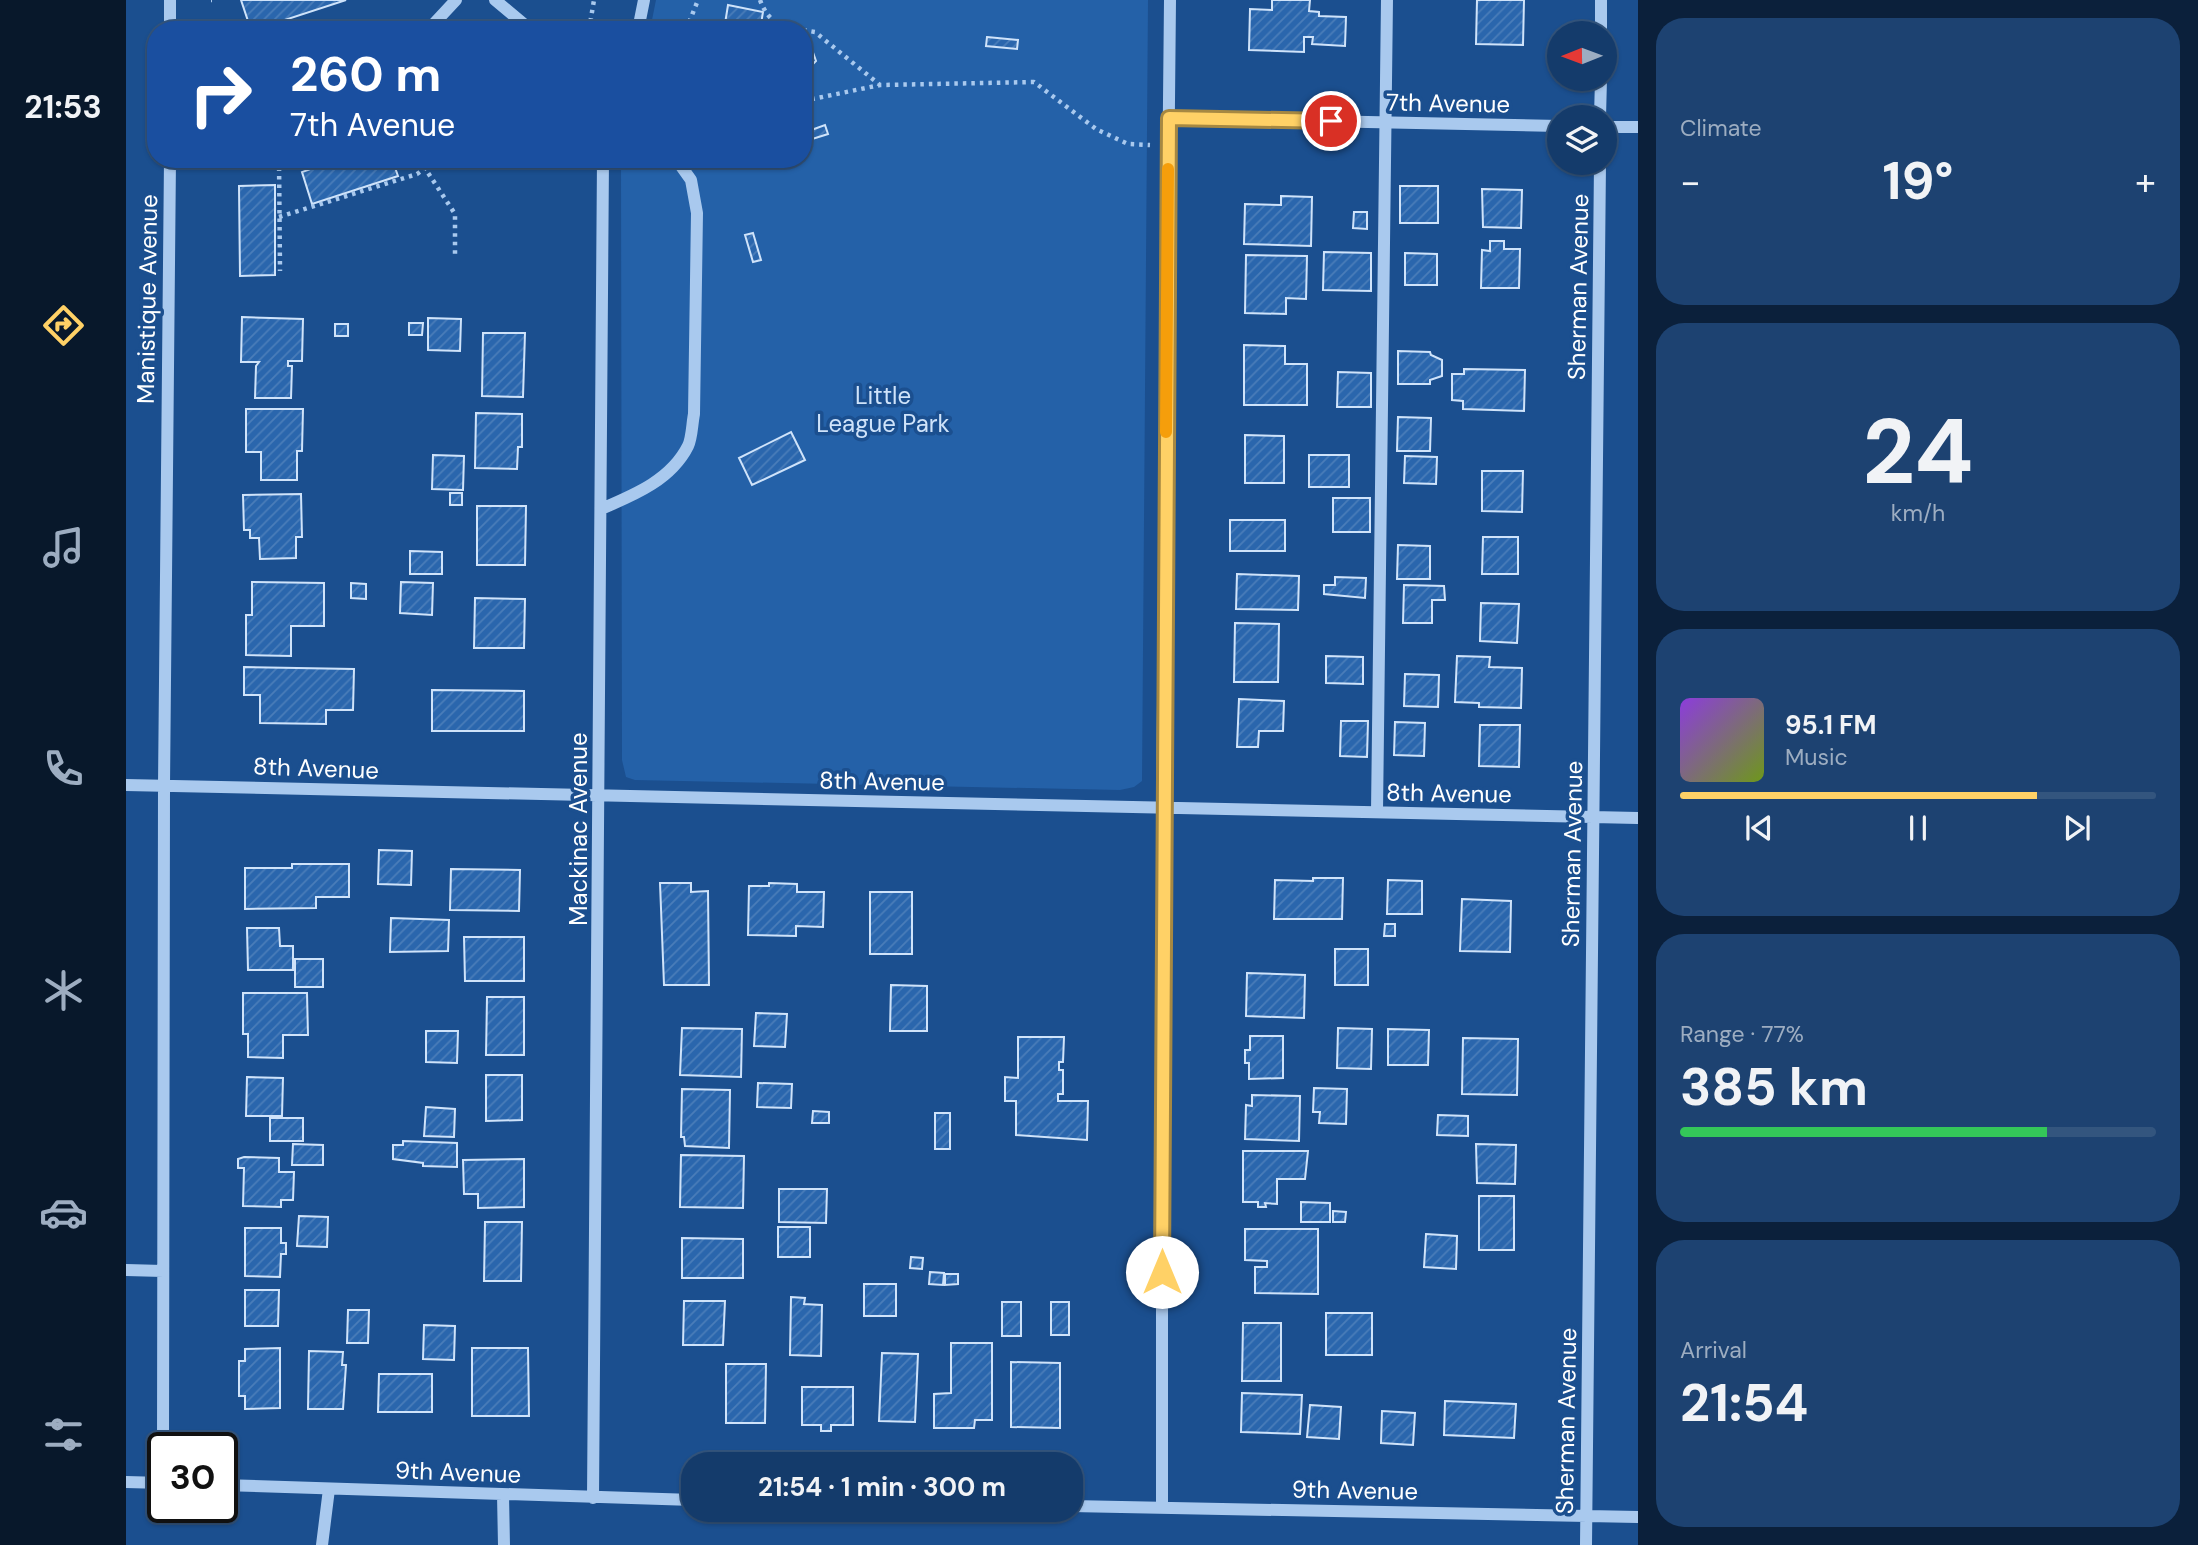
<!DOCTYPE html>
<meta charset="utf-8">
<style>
:root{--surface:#143b6b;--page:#1d4271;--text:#f1f3f6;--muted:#9dadc1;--line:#33557e;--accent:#ffd166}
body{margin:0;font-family:"DM Sans",sans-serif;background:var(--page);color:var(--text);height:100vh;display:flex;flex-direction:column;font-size:26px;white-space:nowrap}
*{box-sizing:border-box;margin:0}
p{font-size:23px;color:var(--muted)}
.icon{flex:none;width:38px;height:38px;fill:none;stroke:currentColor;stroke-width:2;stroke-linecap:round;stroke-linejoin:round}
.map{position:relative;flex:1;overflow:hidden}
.drawer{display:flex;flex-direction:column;gap:18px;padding:18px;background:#0b203b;width:560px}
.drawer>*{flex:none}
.banner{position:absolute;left:21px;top:21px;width:665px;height:147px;border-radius:28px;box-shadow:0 2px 5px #0004,0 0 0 2px var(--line);background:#1a4fa0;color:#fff;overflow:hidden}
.needle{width:46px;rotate:269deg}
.tools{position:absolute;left:1421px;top:21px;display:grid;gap:14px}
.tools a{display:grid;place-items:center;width:70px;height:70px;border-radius:50%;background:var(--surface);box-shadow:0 2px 5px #0004,0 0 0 2px var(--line);font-size:35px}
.speed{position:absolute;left:21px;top:1432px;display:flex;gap:14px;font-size:35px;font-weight:700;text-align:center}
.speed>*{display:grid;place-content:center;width:91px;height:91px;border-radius:50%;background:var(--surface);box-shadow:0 2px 5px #0004,0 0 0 2px var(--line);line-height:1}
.speed .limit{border:4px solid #111;border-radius:10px;background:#fff;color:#111}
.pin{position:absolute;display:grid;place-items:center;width:60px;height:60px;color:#fff;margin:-30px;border:4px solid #fff;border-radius:50%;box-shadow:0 2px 7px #0007}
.me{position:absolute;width:77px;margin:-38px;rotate:0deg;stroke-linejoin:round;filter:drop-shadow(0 0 5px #0008)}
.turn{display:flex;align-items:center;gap:24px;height:147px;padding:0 28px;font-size:32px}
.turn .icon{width:91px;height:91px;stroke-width:2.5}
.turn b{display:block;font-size:49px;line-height:60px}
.big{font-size:52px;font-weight:700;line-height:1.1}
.drawer .tile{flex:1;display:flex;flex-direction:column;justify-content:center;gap:10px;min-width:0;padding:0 24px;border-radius:28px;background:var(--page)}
.drawer .dial{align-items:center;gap:0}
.dial b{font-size:91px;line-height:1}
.song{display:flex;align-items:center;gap:21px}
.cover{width:84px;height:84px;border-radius:10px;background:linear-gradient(135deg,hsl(270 70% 55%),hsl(80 70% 35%))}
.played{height:7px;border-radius:4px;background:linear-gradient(90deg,var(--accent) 75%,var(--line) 75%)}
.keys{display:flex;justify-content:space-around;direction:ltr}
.heat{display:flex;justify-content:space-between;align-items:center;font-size:38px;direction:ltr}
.charge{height:10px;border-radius:5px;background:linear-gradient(90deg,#34c759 77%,var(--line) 0)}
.trip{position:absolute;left:555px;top:1452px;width:402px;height:70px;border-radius:28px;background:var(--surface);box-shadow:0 2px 5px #0004,0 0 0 2px var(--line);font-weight:700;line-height:70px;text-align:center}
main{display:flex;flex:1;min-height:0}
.menu{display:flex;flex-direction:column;width:126px;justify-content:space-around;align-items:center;background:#08182b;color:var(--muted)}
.menu .icon{width:49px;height:49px}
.menu .on{color:var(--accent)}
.menu b{font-size:32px;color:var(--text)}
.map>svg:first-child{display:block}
.park{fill:#2461a8}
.building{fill:url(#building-hatch);stroke:#cfe3fa;stroke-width:2}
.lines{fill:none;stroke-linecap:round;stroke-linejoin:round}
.path{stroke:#a9c9ee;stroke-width:4.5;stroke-dasharray:3.5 5;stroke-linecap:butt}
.minor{stroke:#a9c9ee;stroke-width:12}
.route-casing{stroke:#a68842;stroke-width:18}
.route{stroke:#ffd166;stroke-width:12}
.slow{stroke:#f59e0b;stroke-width:12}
.labels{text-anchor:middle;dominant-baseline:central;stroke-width:7;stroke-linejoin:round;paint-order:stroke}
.street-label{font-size:24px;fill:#fff;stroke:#1b4f8f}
.park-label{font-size:24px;fill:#cfe3fa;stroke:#1b4f8f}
</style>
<main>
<nav class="menu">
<b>21:53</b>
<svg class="icon on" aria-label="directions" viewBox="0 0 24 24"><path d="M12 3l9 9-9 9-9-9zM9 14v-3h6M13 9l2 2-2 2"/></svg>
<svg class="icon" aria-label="music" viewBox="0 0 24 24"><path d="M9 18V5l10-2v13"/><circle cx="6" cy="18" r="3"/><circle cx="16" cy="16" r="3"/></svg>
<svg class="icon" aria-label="phone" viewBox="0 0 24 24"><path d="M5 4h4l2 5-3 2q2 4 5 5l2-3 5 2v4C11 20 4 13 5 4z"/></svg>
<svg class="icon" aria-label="climate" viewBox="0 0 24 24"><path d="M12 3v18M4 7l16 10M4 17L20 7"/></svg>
<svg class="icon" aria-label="car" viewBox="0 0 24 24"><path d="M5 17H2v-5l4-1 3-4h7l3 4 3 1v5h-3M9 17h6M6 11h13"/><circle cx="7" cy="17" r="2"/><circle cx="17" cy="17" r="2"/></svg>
<svg class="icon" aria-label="filters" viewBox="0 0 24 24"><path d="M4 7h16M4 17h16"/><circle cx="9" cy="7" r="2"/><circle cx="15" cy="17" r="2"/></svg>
</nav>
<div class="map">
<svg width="1512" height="1545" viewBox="0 0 1512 1545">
<defs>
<pattern id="building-hatch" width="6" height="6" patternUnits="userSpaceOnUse" patternTransform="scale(1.75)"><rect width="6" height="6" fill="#2a66ad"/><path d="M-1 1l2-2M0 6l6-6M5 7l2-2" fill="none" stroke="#4a7db9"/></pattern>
</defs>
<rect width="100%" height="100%" fill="#1b4f8f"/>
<!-- park -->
<path class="park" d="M530,0H1022L1016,781L1008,787L994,790L509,780L500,777L496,760L495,159H677V30H524Z"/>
<!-- building -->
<path class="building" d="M115,0H220L128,30H125Z
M1146,0H1184L1183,11L1193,12V16L1220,17L1219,46L1186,44L1187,37H1178V52L1123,50L1124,9L1146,10Z
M1351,0H1398L1397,45L1350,44Z
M602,5L637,12L634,30H598Z
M677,37L682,38L690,61L677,74Z
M861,37L892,40L891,49L860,46Z
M699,125L702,134L677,142V133Z
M213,159H266L272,176L186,204L176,172Z
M149,185V275L114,276L113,186Z
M1274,186H1312V223H1274Z
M1356,189L1396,190L1395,228L1357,227Z
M1155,196L1186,197L1185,246L1118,244L1119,204L1155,205Z
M1228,212H1241V229L1227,228Z
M627,233L635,260L627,262L619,235Z
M1364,241H1378V249H1394L1393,288H1355L1356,250L1364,251Z
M1198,252L1245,253V291L1197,290Z
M1279,253L1311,254V285H1279Z
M1120,255L1181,256L1180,299L1160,298V314L1119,313Z
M116,317L177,319L176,361H162V366H166L165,398H129L130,366L133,362H115Z
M302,318L335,319L334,351L302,350Z
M283,323H297L296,335H283Z
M209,324H222V336H209Z
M357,333H399L397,397L356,396Z
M1118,345L1159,346V364H1181V405H1118Z
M1272,351L1304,352L1305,355L1316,360V376L1304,380V384H1272Z
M1338,369L1399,370L1398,411L1337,409V401L1326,400V374H1338Z
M1212,372L1245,373V407H1211Z
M120,409H177L176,451H171V480H135V452H120Z
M350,413L396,414V447H392L391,469L349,468Z
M1272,417L1305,418L1304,451H1271Z
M665,432L679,460L626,485L613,458Z
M1119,435L1158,436V483H1119Z
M307,455L338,456L337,490L306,489Z
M1183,455H1223V487H1183Z
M1279,456L1311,457L1310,484L1278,483Z
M1356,471H1397L1396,512L1356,511Z
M324,493H336V505H324Z
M175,494L176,537H170V558L134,559L133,538H124V530H118L117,495Z
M1207,498H1244V532H1207Z
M351,506H400L399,565H351Z
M1104,520H1159V551H1104Z
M1357,537H1392V574H1356Z
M1272,545L1304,546V579H1271Z
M284,551L316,552V574H284Z
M1111,574L1173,576L1172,610L1110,609Z
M1209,577L1240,578L1239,598L1198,594V585H1209Z
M126,582L198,583V626H165V656L120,655V615H126Z
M275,582L307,583L306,615L274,613Z
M225,583L240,584V599L225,598Z
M1278,585L1318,586L1319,600H1306V623H1277Z
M349,598L399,599L398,648H348Z
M1355,603L1393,604L1391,643L1354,641Z
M1109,623L1153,624L1152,682H1108Z
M1200,656L1237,657V684L1200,683Z
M1331,656L1364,657L1363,667L1396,668L1395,708L1353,707V703L1329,702Z
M118,667L228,669L227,710H200V724L134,723V695H118Z
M1279,674L1313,675L1312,707L1278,706Z
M306,690L398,691V731H306Z
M1113,699L1158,701L1157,731H1133L1132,747H1111Z
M1215,721H1242L1241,757L1214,756Z
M1269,722L1299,723L1298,756L1268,755Z
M1354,725H1394L1393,767L1353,766Z
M253,850L286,851L285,885L252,884Z
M166,864H223V897H190V908L119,909V868H166Z
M325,869L394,870L393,911L324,910Z
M1187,878H1217L1216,919H1148L1149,880L1187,881Z
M1262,880L1296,881V914H1261Z
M534,883H565V892L582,891L583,985H538Z
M643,883L671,884V892H698L697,927L670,926V936L622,935L623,886H643Z
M744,892H786V954H744Z
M1336,899L1385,901L1384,952L1334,951Z
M265,918L323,920L322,951L264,952Z
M1259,924H1269V936H1258Z
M121,928H153L154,946H167V970H122Z
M338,937H398V981H339Z
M1209,949H1242V985H1209Z
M169,959H197V987H169Z
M1121,973L1179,975L1178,1018L1120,1016Z
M765,985L801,986V1031H764Z
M117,993H181L182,1035H157V1058L122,1057V1034H117Z
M361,997H398V1055H360Z
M630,1013L661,1014L659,1047L628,1046Z
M556,1028L616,1029L615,1077L554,1075Z
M1212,1028L1246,1029L1245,1069L1211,1068Z
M1262,1029L1303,1030L1302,1065H1262Z
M300,1031H332L331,1063L300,1062Z
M1124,1036H1157V1078L1123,1079V1063H1119V1050H1124Z
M892,1037H938L937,1062H933V1070H937V1094H932V1101H962L961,1140L890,1135V1101H879V1077L892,1078Z
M1337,1038L1392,1039L1391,1095L1336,1094Z
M360,1075H396V1120L360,1121Z
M121,1077L157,1078L156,1116H120Z
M632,1083L666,1084L665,1108L631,1107Z
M1188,1088L1221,1089L1220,1124L1193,1123L1194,1112H1187Z
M556,1089L604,1090L603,1148L559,1146L558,1137H555Z
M1126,1095L1174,1096L1173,1141L1119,1139L1120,1105L1126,1106Z
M300,1107L329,1109L328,1137L298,1136Z
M687,1111L703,1112V1123H686Z
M809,1113H824V1149H809Z
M1312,1115L1342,1116V1136L1311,1135Z
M144,1118H177V1141H144Z
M277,1141L331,1143V1167L297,1166V1163L267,1159V1145H277Z
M167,1144L197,1145V1165H166Z
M1350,1144L1390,1145L1389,1184L1351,1183Z
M1117,1151H1182L1179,1179H1151V1204L1139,1203L1140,1207H1132V1202H1117Z
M555,1155L618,1156L617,1208L554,1207Z
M118,1157L153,1158V1172H168L167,1200H155V1207L117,1206L118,1168H112V1159Z
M398,1159V1207L352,1208V1194H338L337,1160Z
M653,1189H701L700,1223L653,1222Z
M1353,1196H1388V1250H1353Z
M1175,1202L1204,1203V1222H1175Z
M1207,1211L1220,1212L1219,1222H1207Z
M173,1216L202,1217L201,1247L171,1246Z
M359,1222H396L395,1281H358Z
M652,1227H684V1257H652Z
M119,1228H155V1243H160V1254H155L154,1277L119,1276Z
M1119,1229H1192V1294L1129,1293V1267H1141V1261L1119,1260Z
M1300,1234L1331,1236L1330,1269L1298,1267Z
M556,1238L617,1239V1278H556Z
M785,1257L797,1258L796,1269L784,1268Z
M804,1272L818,1273L817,1285L803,1284Z
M819,1274H832V1284L819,1285Z
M738,1284H770V1316H738Z
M119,1290H153L152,1326H119Z
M665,1297L679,1298L678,1304L696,1305L695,1356L664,1355Z
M558,1301H599L597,1345H557Z
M876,1302H895V1336H876Z
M925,1302H943V1335H925Z
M222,1310H243L242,1343H221Z
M1200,1313H1246V1355H1200Z
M1117,1323H1155V1381H1116Z
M298,1325L329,1326L328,1360L297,1359Z
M825,1343H866V1420H849L848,1428H808V1394L825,1393Z
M154,1348V1408L119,1409V1396H113V1361H119V1349Z
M346,1348H402L403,1416H346Z
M183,1351L217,1352L216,1365H220L217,1409H182Z
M756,1353L792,1354L789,1422L753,1421Z
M885,1362L934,1363V1428L885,1427Z
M600,1364H640L639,1423H600Z
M253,1374H306V1412H252Z
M676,1387H727V1425H705V1431H695V1425H676Z
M1116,1393L1176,1395L1174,1434L1115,1432Z
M1319,1401L1390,1404L1388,1438L1318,1435Z
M1184,1405L1215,1407L1213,1439L1181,1437Z
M1256,1411L1289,1413L1287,1445L1255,1443Z"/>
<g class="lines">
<!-- path -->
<path class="path" d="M85,0H86
M634,0C641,19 652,27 672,30
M463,30L468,0
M560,30L572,0
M677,30L689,32L754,85
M677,101L754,85L908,82L970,129L1002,144L1024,145
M153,159L154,271
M293,159L329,214V256
M153,217L291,174L312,159"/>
<!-- minor -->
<path class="minor" d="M44,0V30
M369,0L405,30
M302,30L330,0
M512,30L518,0
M1475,33V0
M1474,117L1475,79
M1043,118L1433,126
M1479,127H1512
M475,509C508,495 545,480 562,446C566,438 566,424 568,414L571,213L565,180L550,159
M0,785L1512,818
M1251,812L1261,0
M0,1270L37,1271
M37,1447L38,785L44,159
M0,1482L37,1483
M96,1485L567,1500
M377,1495L378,1545
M467,1498L477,159
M945,1506L1512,1517
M1036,1508V807L1044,0
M196,1545L203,1489
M1460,1545L1474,163"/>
</g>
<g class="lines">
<!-- route casing -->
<g class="route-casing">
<path id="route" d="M1036,1272L1043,118L1205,121"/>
</g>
<!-- route -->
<use href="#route" class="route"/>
<!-- slow -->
<path class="slow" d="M1040,432L1042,169"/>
</g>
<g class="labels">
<!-- street labels -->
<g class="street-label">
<text transform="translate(1322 103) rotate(1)">7th Avenue</text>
<text transform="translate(1452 287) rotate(-89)">Sherman Avenue</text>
<text transform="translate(21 299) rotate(-89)">Manistique Avenue</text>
<text transform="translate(190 768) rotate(2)">8th Avenue</text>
<text transform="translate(756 781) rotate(1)">8th Avenue</text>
<text transform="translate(1323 793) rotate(1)">8th Avenue</text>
<text transform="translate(452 829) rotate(-90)">Mackinac Avenue</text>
<text transform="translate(1446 854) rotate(-89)">Sherman Avenue</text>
<text transform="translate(1440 1421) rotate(-89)">Sherman Avenue</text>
<text transform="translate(332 1472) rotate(2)">9th Avenue</text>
<text transform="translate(1229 1490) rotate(1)">9th Avenue</text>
</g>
<!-- park labels -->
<g class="park-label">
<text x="757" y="395">Little<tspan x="757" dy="28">League Park</tspan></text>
</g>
</g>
</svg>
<div class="tools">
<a><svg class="needle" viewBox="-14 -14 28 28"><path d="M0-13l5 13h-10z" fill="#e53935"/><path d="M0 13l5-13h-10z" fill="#9dadc1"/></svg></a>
<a><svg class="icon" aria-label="layers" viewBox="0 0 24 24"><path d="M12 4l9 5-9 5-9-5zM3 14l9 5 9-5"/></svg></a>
</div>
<div class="speed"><div class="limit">30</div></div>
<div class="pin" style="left:1205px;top:121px;background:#d93025"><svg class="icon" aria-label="arrive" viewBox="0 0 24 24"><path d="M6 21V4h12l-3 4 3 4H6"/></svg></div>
<svg class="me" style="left:1036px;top:1272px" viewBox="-20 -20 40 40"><circle r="19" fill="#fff"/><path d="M0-13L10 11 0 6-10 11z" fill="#ffd166"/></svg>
<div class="trip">21:54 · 1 min · 300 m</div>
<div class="banner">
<div class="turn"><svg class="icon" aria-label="right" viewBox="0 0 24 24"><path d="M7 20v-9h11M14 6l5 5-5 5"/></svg><div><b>260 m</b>7th Avenue</div></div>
</div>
</div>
<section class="drawer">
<div class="tile"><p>Climate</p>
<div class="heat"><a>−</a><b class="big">19°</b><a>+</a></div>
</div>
<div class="tile dial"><b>24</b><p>km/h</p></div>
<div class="tile">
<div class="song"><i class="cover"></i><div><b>95.1 FM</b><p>Music</p></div></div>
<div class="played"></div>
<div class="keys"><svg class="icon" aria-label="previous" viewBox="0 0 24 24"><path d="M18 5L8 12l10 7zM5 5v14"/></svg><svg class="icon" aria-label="pause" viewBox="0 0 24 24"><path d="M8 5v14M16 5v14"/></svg><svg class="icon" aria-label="next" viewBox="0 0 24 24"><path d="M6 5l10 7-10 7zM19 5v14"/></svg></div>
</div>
<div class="tile"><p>Range · 77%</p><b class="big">385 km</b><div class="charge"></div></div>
<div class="tile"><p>Arrival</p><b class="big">21:54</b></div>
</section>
</main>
